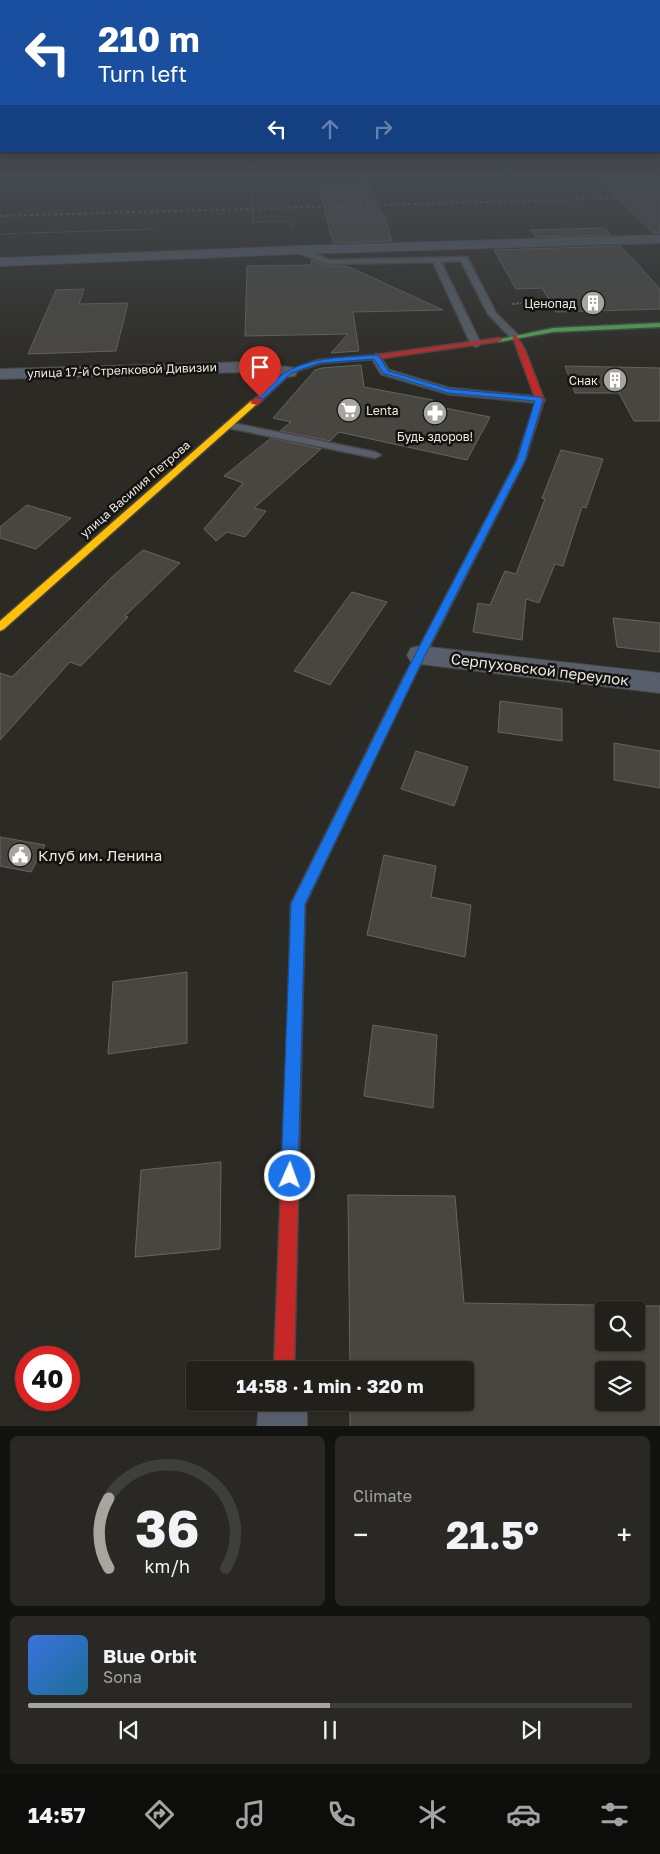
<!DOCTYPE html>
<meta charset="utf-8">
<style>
:root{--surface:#21201b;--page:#292824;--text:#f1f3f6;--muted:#a2a3a3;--line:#3e3e3a;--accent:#a8a59f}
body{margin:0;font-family:"Golos Text",sans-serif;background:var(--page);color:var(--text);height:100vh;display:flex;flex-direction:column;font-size:19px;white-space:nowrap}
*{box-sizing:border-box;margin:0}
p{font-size:16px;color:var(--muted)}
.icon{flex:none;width:28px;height:28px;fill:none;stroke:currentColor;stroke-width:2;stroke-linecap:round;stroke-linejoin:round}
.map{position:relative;height:1426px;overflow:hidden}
.details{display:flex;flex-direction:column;gap:10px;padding:10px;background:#12120f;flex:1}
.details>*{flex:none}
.guide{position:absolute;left:0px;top:0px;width:660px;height:152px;box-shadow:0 1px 4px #0004,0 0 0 1px var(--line);background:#1a4fa0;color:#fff;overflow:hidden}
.buttons{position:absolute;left:595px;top:1301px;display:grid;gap:10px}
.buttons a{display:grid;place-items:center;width:50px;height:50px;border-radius:5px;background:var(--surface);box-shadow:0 1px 4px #0004,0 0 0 1px var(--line);font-size:25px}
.speed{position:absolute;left:15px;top:1346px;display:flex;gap:10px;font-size:25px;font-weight:700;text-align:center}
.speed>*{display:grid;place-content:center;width:65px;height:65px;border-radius:50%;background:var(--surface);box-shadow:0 1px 4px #0004,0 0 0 1px var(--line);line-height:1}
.speed .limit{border:8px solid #d22;background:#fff;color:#111}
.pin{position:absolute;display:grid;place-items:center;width:42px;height:42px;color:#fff;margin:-51px -21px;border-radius:50% 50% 50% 0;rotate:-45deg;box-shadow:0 0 5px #0007}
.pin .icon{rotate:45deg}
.me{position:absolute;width:55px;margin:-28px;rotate:2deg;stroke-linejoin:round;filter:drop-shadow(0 0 4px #0008)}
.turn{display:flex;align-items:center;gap:18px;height:105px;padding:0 15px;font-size:22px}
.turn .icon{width:65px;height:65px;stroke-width:2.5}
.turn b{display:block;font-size:35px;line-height:42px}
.lanes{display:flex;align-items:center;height:48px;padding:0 15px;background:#0003;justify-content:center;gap:25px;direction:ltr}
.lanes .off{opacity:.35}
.big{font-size:38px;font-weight:700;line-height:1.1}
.details .card{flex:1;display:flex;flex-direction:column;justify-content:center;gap:8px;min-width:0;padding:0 18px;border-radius:8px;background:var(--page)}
.details .dial{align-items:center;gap:0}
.dial svg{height:130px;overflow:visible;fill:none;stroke:var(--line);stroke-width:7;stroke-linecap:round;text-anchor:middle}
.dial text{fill:var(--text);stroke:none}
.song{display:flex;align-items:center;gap:15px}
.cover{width:60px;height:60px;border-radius:8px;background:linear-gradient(135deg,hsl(220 70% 55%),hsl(200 70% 35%))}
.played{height:5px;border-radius:2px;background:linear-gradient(90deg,var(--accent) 50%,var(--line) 50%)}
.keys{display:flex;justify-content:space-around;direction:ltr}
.heat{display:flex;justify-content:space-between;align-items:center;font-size:28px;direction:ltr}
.details .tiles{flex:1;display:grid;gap:10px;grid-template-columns:1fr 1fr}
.card:last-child{grid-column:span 2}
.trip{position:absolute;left:186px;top:1361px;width:288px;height:50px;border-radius:5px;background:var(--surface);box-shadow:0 1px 4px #0004,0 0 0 1px var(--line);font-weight:700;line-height:50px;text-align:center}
.menu{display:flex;height:80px;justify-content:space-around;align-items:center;background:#0d0d0b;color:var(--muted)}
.menu .icon{width:35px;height:35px}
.menu .current{color:var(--accent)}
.menu b{font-size:22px;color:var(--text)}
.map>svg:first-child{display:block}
.building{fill:#484641;stroke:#66645f;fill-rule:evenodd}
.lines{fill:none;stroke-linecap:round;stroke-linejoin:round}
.lane-casing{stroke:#4a4743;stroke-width:3}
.street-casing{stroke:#4a4743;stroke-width:2}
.fast-casing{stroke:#4a4743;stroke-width:3}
.slow-casing{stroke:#4a4743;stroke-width:3}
.jam-casing{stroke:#4a4743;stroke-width:3}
.path-far1{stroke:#5f6369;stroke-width:1;stroke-dasharray:2.5 1;stroke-linecap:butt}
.path{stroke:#5f6369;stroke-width:2;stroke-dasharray:3 1;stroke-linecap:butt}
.lane{fill:#565f6b;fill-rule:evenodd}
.street{fill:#565f6b;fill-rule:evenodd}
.fast{fill:#4caf50;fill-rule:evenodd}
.slow{fill:#ffc107;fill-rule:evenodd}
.jam{fill:#c62828;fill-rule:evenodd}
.rail{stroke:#62666a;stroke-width:2;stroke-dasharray:3 3;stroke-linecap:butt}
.path-bridge{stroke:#5f6369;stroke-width:1;stroke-dasharray:2.5 1;stroke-linecap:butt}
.route{fill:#1a73e8;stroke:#114b97}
.labels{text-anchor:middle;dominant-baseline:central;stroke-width:5;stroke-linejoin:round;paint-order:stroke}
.far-poi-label{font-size:12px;fill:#eae7e1;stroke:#15130f;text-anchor:end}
.far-street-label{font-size:12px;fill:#eae7e1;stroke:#15130f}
.street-label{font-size:15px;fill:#eae7e1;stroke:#15130f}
.poi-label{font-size:15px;fill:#eae7e1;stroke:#15130f;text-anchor:start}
</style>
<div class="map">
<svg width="660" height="1427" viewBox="0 0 660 1427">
<rect width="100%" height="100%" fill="#2c2a24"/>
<!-- building -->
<path class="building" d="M597,178H660V233H653Z
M369,184L382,215H384L392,241L333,243L318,185Z
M605,228L611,235L536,237L531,230Z
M621,246L660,289V309L556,312L542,288L516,289L494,250Z
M311,260L328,266H347L443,310L353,312L359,351L331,353L348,334L245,336L247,266L312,265Z
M84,289L79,304L128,303L116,351L28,354L56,290Z
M361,365L364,387L433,400L430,405L490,417L467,460L339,432L330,441L280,431L291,422L273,418L315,370L322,368Z
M565,366L660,368V421H634L619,393H575Z
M271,438L321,449L254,508L266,511L245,537L227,532L216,541L204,529L243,483L224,476Z
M561,450L603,459L586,508L582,507L563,566L555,564L539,603L526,599L522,640L473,632L478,603L490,605L505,571L516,574L545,499L542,498Z
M27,505L71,518L36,549L0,538V527Z
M143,550L180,563L125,616L128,617L81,666L70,662L0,740V673L12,677L112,577Z
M352,592L387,602L330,685L294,671Z
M613,618L660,623V652L617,647Z
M500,701L562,709V741L498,732Z
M614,743L660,751V788L614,780Z
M416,751L468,767L454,806L401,789Z
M0,837L45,845L31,872L0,866Z
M384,855L436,866L431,897L471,905L465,957L367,935Z
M187,972V1043L108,1054L113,982Z
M373,1025L437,1035L433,1108L364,1096Z
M221,1162L220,1249L135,1257L141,1170Z
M348,1195L455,1196L464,1303L660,1306V1427H350V1402H465V1370H350ZM604,1310H636V1342H604ZM604,1370H636V1402H604Z"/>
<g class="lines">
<!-- lane casing -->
<g class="lane-casing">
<path id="lane" d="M295,248H301L329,260L467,257L496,313L519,336L514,339L511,338L488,314L461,261L441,262L481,344L476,347L471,344L433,262L328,264L295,252Z
M376,354L379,355L389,370L449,388L540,397L545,400L540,403L448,394L381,374L371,357Z
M228,422L375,452L381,455L375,458L224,427L223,425Z"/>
</g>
<!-- street casing -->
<g class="street-casing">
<path id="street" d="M660,235V243L298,254L0,266V258L298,246Z
M246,362L289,367L295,368L297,372L295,376L289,377L246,372L0,379V369Z
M420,646L660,673V693L420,664L411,662L407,655L411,648Z
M259,1402H307V1427H257Z"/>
</g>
<!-- fast casing -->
<g class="fast-casing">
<path id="fast" d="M660,323V327L553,332L499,342L496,340L553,328Z
M521,448L528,450L525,460L413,679L412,682H404L403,679L517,460Z"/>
</g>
<!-- slow casing -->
<g class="slow-casing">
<path id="slow" d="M251,401L258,403L4,629L0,631V621Z
M408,675L413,679L305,904L303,979L301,984L296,986L291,984L289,979L291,904L403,679Z"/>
</g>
<!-- jam casing -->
<g class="jam-casing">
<path id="jam" d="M512,335H516L525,350L544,400L528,450L524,452L520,450L536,400Z
M499,338L502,340L501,341L376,359L321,363L291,373L257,405L250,403L287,371L318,360L376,355Z
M296,972L301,974L303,979L294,1370H274L289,979L291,974Z"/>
</g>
<!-- path-far1 -->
<path class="path-far1" d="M251,188L290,187
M253,222L292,221L293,229
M0,234L155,229"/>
<!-- path -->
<path class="path" d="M512,304L521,303"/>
<!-- lane -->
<use href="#lane" class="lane"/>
<!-- street -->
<use href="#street" class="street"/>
<!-- fast -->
<use href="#fast" class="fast"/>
<!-- slow -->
<use href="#slow" class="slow"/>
<!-- jam -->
<use href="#jam" class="jam"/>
<!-- rail -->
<path class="rail" d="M0,216L660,197"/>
<!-- path-bridge -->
<path class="path-bridge" d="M251,178L253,222"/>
</g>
<!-- sky -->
<linearGradient id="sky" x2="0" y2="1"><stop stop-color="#181714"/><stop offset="0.47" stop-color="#454a50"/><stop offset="1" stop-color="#454a50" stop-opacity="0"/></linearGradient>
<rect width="660" height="378" fill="url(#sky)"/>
<!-- route -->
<path class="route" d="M376,355L379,356L388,371L449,389L540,397L543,400L525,460L425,655L305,904L298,1176L296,1182L290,1184L284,1182L281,1176L291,904L415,655L517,460L535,401L448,393L383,373L374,359L320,363L291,373L263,399L257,397C293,356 325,359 376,355Z"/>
<!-- icons -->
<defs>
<g id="building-disc" transform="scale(1.25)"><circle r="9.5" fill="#a8a59f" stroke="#15130f"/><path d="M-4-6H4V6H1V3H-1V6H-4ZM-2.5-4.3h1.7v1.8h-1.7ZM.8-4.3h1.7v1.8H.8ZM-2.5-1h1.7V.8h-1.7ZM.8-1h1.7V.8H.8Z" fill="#fff"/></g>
<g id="supermarket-disc" transform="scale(1.25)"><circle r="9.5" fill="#a8a59f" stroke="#15130f"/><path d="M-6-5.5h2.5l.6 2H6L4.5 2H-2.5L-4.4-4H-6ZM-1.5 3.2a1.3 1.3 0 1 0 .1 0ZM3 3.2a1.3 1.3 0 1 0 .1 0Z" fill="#fff"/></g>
<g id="pharmacy-disc" transform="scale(1.25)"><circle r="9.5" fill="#a8a59f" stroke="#15130f"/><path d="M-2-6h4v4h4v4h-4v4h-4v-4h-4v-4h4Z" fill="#fff"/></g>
<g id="civic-disc" transform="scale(1.25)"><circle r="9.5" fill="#a8a59f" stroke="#15130f"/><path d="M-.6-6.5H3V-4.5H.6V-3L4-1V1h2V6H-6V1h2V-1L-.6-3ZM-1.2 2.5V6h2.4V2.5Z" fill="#fff"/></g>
</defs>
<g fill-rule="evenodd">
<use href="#building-disc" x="593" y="303"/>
<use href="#building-disc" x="615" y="380"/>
<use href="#supermarket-disc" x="349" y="410"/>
<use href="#pharmacy-disc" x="435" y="413"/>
<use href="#civic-disc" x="20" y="855"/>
</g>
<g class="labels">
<!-- far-poi labels -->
<g class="far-poi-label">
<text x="576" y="303">Ценопад</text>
<text x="598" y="380">Снак</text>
<text x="366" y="410" text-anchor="start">Lenta</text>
<text x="435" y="436" text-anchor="middle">Будь здоров!</text>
</g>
<!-- far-street labels -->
<g class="far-street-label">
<text transform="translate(122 370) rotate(-2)">улица 17-й Стрелковой Дивизии</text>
<text transform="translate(135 489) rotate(-41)">улица Василия Петрова</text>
</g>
<!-- street labels -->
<g class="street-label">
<text transform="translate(540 669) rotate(7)">Серпуховской переулок</text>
</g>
<!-- poi labels -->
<g class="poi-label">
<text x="38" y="855">Клуб им. Ленина</text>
</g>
</g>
</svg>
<div class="buttons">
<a><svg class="icon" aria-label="search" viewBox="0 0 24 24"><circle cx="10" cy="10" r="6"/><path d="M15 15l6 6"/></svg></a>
<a><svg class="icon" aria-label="layers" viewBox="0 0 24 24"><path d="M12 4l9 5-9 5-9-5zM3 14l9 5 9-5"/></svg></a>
</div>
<div class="speed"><div class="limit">40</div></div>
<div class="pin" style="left:260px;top:397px;background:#d93025"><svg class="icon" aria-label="arrive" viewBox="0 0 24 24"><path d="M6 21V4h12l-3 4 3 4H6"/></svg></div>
<svg class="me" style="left:290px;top:1176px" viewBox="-20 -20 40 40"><circle r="17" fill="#1a73e8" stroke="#fff" stroke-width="3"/><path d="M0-11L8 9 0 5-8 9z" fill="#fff"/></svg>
<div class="trip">14:58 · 1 min · 320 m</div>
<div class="guide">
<div class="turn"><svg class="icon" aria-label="left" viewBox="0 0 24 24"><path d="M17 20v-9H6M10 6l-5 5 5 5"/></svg><div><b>210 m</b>Turn left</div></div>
<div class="lanes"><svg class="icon" aria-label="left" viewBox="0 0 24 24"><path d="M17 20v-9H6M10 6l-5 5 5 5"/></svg><svg class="icon off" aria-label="ahead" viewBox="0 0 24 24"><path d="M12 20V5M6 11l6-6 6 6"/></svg><svg class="icon off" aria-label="right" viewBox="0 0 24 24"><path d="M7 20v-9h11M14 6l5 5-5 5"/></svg></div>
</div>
</div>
<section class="details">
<div class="tiles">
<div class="card dial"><svg viewBox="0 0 100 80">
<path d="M14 69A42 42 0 1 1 86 69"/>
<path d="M14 69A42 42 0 0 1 14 26" stroke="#a8a59f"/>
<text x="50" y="56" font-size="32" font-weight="700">36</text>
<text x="50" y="72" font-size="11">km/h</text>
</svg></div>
<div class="card"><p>Climate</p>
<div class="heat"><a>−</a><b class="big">21.5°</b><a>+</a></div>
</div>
<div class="card">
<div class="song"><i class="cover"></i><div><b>Blue Orbit</b><p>Sona</p></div></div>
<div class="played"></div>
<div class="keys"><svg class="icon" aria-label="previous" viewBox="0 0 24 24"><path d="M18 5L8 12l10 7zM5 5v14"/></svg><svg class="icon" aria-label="pause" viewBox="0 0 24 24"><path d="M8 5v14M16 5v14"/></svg><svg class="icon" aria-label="next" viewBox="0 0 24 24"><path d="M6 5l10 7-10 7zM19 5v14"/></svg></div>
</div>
</div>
</section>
<nav class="menu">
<b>14:57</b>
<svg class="icon current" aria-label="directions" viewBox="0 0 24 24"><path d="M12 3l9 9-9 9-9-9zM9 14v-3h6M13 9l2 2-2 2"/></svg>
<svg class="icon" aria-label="music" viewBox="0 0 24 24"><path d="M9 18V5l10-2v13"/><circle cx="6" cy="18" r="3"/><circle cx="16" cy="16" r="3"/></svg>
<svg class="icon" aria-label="phone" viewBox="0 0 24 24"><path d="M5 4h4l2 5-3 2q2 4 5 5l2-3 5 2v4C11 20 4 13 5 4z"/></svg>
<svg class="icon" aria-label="climate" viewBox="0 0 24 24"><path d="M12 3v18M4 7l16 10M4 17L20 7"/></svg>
<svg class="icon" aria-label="car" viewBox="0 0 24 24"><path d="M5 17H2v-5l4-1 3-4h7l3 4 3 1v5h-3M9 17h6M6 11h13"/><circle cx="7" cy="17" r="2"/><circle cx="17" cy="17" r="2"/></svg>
<svg class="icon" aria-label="filters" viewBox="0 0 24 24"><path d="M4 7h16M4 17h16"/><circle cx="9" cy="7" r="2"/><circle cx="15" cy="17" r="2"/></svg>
</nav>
